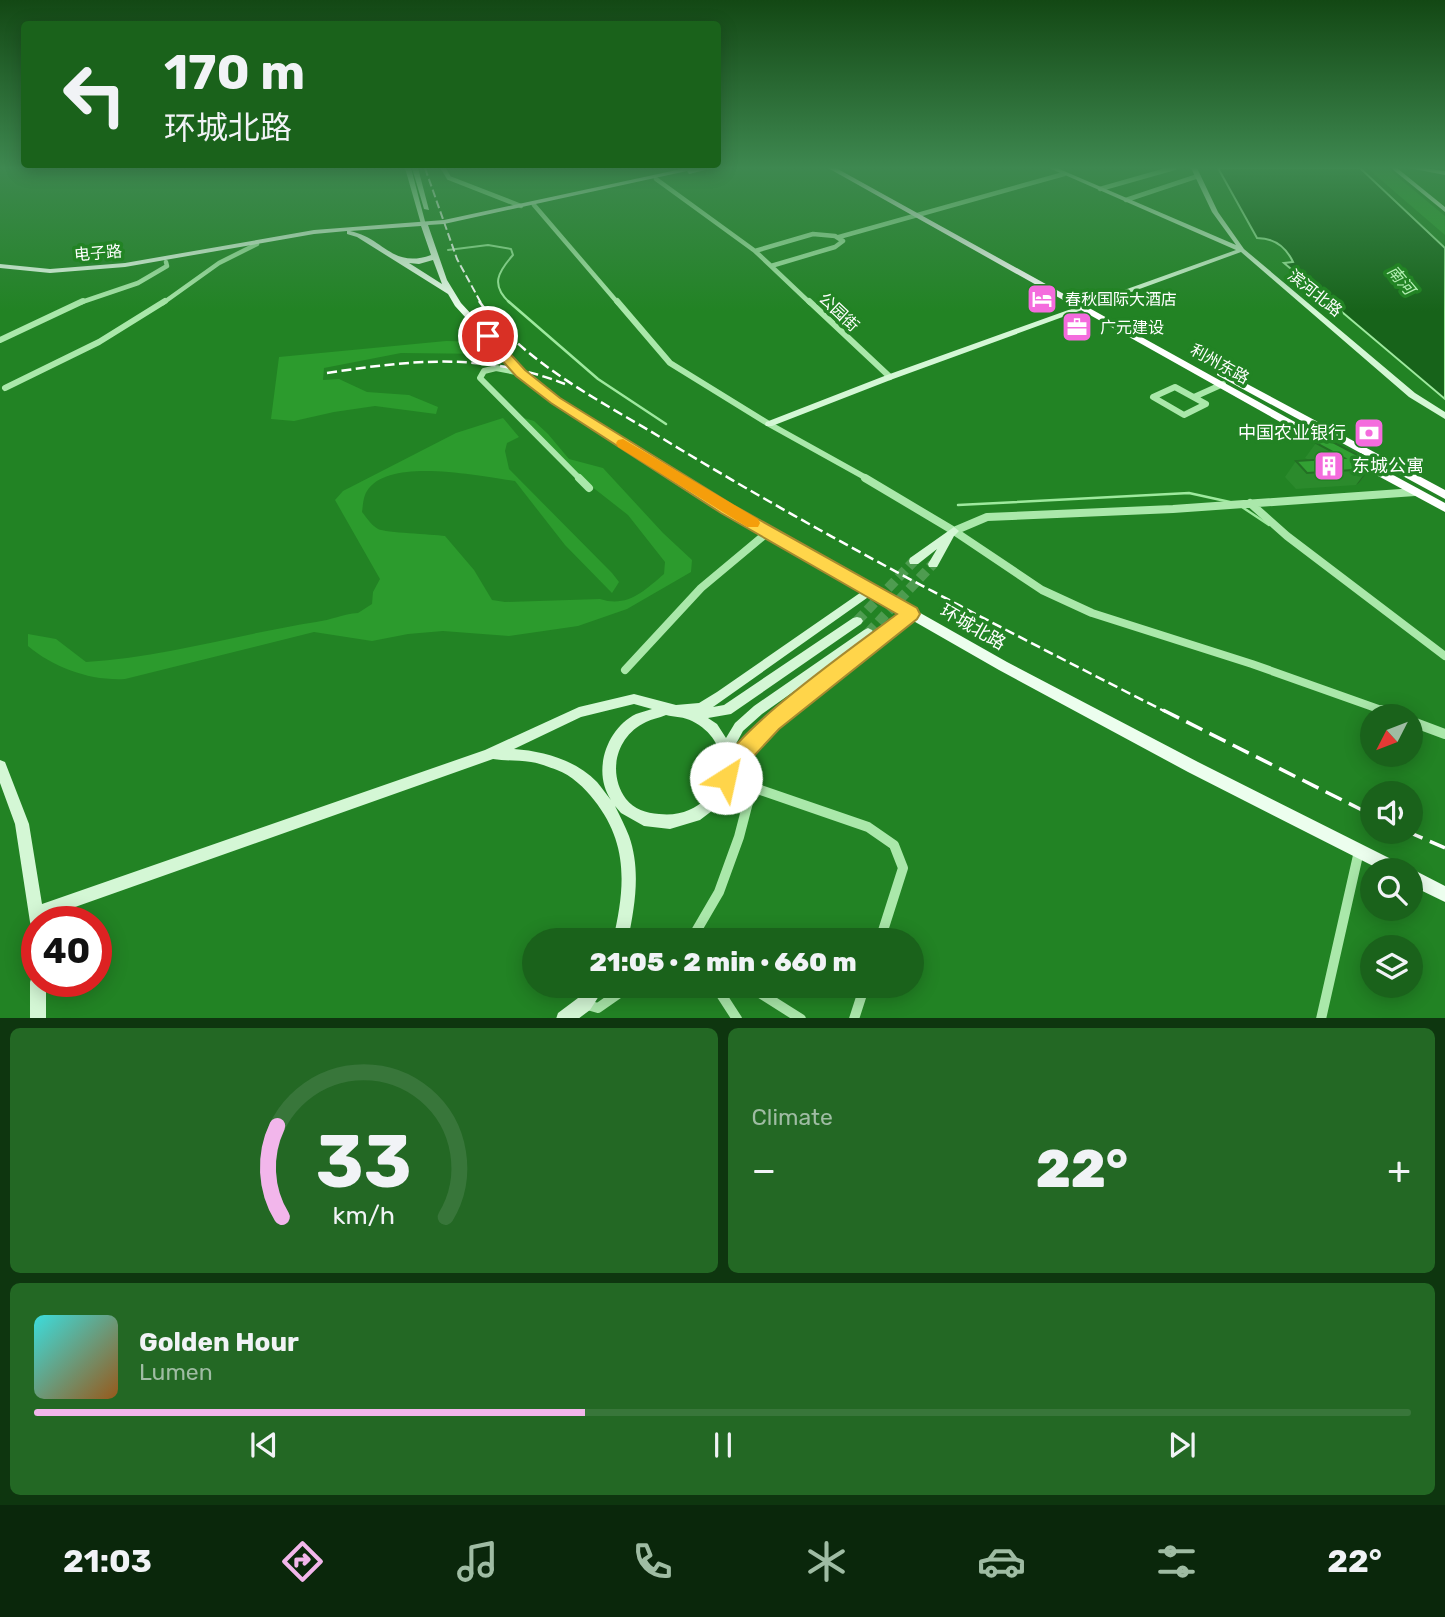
<!DOCTYPE html>
<meta charset="utf-8">
<style>
:root{--surface:#1a621b;--page:#236824;--text:#f1f3f6;--muted:#9fbca3;--line:#38763a;--accent:#f2b6eb}
body{margin:0;font-family:Rubik,"Noto Sans SC",sans-serif;background:var(--page);color:var(--text);height:100vh;display:flex;flex-direction:column;font-size:26px;white-space:nowrap}
*{box-sizing:border-box;margin:0}
p{font-size:23px;color:var(--muted)}
.icon{flex:none;width:38px;height:38px;fill:none;stroke:currentColor;stroke-width:2;stroke-linecap:round;stroke-linejoin:round}
.map{position:relative;height:1018px;overflow:hidden}
.panel{display:flex;flex-direction:column;gap:10px;padding:10px;background:#0e360f;flex:1}
.panel>*{flex:none}
.banner{position:absolute;left:21px;top:21px;width:700px;height:147px;border-radius:7px;box-shadow:0 4px 18px #0003;background:#1a621b;color:var(--text);overflow:hidden}
.needle{width:46px;rotate:228deg}
.buttons{position:absolute;left:1360px;top:704px;display:grid;gap:14px}
.buttons a{display:grid;place-items:center;width:63px;height:63px;border-radius:50%;background:var(--surface);box-shadow:0 4px 18px #0003;font-size:35px}
.speed{position:absolute;left:21px;top:906px;display:flex;gap:14px;font-size:35px;font-weight:700;text-align:center}
.speed>*{display:grid;place-content:center;width:91px;height:91px;border-radius:50%;background:var(--surface);box-shadow:0 4px 18px #0003;line-height:1}
.speed .limit{border:10px solid #d22;background:#fff;color:#111}
.pin{position:absolute;display:grid;place-items:center;width:60px;height:60px;color:#fff;margin:-30px;border:4px solid #fff;border-radius:50%;box-shadow:0 2px 7px #0007}
.me{position:absolute;width:77px;margin:-38px;rotate:35deg;stroke-linejoin:round;filter:drop-shadow(0 0 5px #0008)}
.turn{display:flex;align-items:center;gap:24px;height:147px;padding:0 28px;font-size:32px}
.turn .icon{width:91px;height:91px;stroke-width:2.5}
.turn b{display:block;font-size:49px;line-height:60px}
.big{font-size:52px;font-weight:800;line-height:1.1}
.panel .widget{flex:1;display:flex;flex-direction:column;justify-content:center;gap:10px;min-width:0;padding:0 24px;border-radius:10px;background:var(--page)}
.panel .dial{align-items:center;gap:0}
.dial svg{height:182px;overflow:visible;fill:none;stroke:var(--line);stroke-width:7;stroke-linecap:round;text-anchor:middle}
.dial text{fill:var(--text);stroke:none}
.song{display:flex;align-items:center;gap:21px}
.cover{width:84px;height:84px;border-radius:10px;background:linear-gradient(135deg,hsl(180 70% 55%),hsl(30 70% 35%))}
.played{height:7px;border-radius:4px;background:linear-gradient(90deg,var(--accent) 40%,var(--line) 40%)}
.keys{display:flex;justify-content:space-around;direction:ltr}
.heat{display:flex;justify-content:space-between;align-items:center;font-size:38px;direction:ltr}
.panel .tiles{flex:1;display:grid;gap:10px;grid-template-columns:1fr 1fr}
.widget:last-child{grid-column:span 2}
.trip{position:absolute;left:522px;top:928px;width:402px;height:70px;border-radius:35px;background:var(--surface);box-shadow:0 4px 18px #0003;font-weight:800;line-height:70px;text-align:center}
.tab-bar{display:flex;height:112px;justify-content:space-around;align-items:center;background:#0a270b;color:var(--muted)}
.tab-bar .icon{width:49px;height:49px}
.tab-bar .current{color:var(--accent)}
.tab-bar b{font-size:32px;color:var(--text)}
.map>svg:first-child{display:block}
.green{fill:#2c9b2d}
.water{fill:#17631a;stroke:#9ee99e;stroke-width:2}
.lines{fill:none;stroke-linecap:round;stroke-linejoin:round}
.stream-far1{stroke:#9ee99e;stroke-width:2}
.stream{stroke:#9ee99e;stroke-width:2.5}
.secondary-tunnel{stroke:#4e9c50;stroke-width:10;stroke-dasharray:10 5;stroke-linecap:butt}
.street-far3{stroke:#aae8aa;stroke-width:4.5}
.street-far2{stroke:#aae8aa;stroke-width:6}
.street-far1{stroke:#aae8aa;stroke-width:8}
.street{stroke:#aae8aa;stroke-width:10}
.secondary{fill:#d4f7d5;fill-rule:evenodd}
.primary{fill:#ecfeee;fill-rule:evenodd}
.highway{fill:#fff;fill-rule:evenodd}
.rail-far2{stroke:#fff;stroke-width:2;stroke-dasharray:8 3.5;stroke-linecap:butt}
.rail-far1{stroke:#fff;stroke-width:2.5;stroke-dasharray:10 4.5;stroke-linecap:butt}
.rail{stroke:#fff;stroke-width:3.5;stroke-dasharray:18 8;stroke-linecap:butt}
.wall{fill:#2b8a2c}
.shaded-wall{fill:#237024}
.building{fill:#32a033;stroke:#237024;stroke-width:2}
.route{fill:#ffd54a;stroke:#a68a30;stroke-width:2}
.slow{fill:#f59e0b}
.labels{text-anchor:middle;dominant-baseline:central;stroke-width:7;stroke-linejoin:round;paint-order:stroke}
.far-street-label{font-size:16px;fill:#fff;stroke:#228324}
.far-water-label{font-size:16px;font-style:italic;fill:#b5f0b5;stroke:#228324}
.far-poi-label{font-size:16px;fill:#fff;stroke:#228324;text-anchor:start}
.poi-label{font-size:18px;fill:#fff;stroke:#228324;text-anchor:end}
.street-label{font-size:18px;fill:#fff;stroke:#228324}
</style>
<div class="map">
<svg width="1445" height="1019" viewBox="0 0 1445 1019">
<rect width="100%" height="100%" fill="#228324"/>
<!-- green -->
<path class="green" d="M1367,168H1387L1445,216V235Z
M446,341L486,342L493,354L401,353L324,368L323,380L339,379L367,392L409,395L438,407L436,414L375,406L334,412L294,421L271,419L279,357Z
M503,418L519,437L507,443L505,451L509,469L612,573L619,582L612,593L565,545L515,481C481,477 389,456 367,491C363,497 363,506 362,512C367,518 371,525 378,529C386,533 431,534 445,536L474,570L492,600L505,602L600,599C627,608 644,591 664,574L665,562L628,515L591,486L524,421V418L534,421L548,434L569,459L603,468L663,533L692,560L691,572L627,609L578,626L509,636L443,631L408,634L372,641L314,632L125,679C91,681 54,668 28,646V634L56,639L86,662C164,657 239,634 316,622C331,620 343,614 358,613L372,604L373,592L380,579L335,500L343,491L456,433Z"/>
<!-- water -->
<path class="water" d="M1218,168H1360L1445,248V399L1284,263L1293,262C1286,247 1274,238 1257,238Z"/>
<g class="lines">
<!-- stream-far1 -->
<path class="stream-far1" d="M448,250L488,245L511,249L513,255C498,272 490,285 510,303"/>
<!-- stream -->
<path class="stream" d="M508,301L598,379L666,424
M958,505L1189,493L1230,502
M1242,507L1269,525"/>
<!-- secondary-tunnel -->
<path class="secondary-tunnel" d="M857,621L914,561
M868,633L933,564"/>
<!-- street-far3 -->
<path class="street-far3" d="M443,168L449,178L521,206
M656,179L755,251
M1100,189L1174,168
M1126,200L1198,176
M534,205L618,303
M813,234L835,236L843,241L835,247L771,266L755,251Z
M839,237L1064,174
M771,266L810,303
M79,303L138,283L167,266L166,262
M163,303L219,263L257,244"/>
<!-- street-far2 -->
<path class="street-far2" d="M617,301L670,363L769,424L868,479
M809,301L890,377
M0,340L83,301
M521,373L496,368L484,371L480,378L580,479
M1175,387L1206,404L1184,415L1153,397Z
M5,388L99,342L165,301
M1194,397L1223,384"/>
<!-- street-far1 -->
<path class="street-far1" d="M579,478L589,488
M865,478L954,531L1042,590L1092,613L1252,664L1387,712
M1250,503L1287,536L1445,656
M954,531L987,517L1173,509L1415,492
M625,670L701,588L768,532"/>
<!-- street -->
<path class="street" d="M1382,710L1398,716
M1410,721L1445,734
M726,778L868,827L894,845L903,868L880,940
M691,940L719,892L739,837L752,787
M715,985L737,1019
M747,985L801,1019
M584,1004L598,1008L631,985
M854,1019L865,985
M1321,1019L1359,851"/>
<!-- secondary -->
<path class="secondary" d="M405,168H411L426,225L421,224Z
M412,168H418L429,210L424,209Z
M1049,168H1057L1236,245L1212,212L1191,168H1197L1218,212L1244,249L1415,393L1445,412V419L1409,397L1241,252L893,379L772,426H766L765,424L766,422L887,375L1236,250Z
M1391,168H1397L1445,207V212Z
M1409,168H1423L1445,171V175Z
M954,527L959,531L954,536L937,567H929L928,564L937,549L918,564H910L909,561L910,558Z
M870,586L874,587L875,590L874,593L713,707L724,705L853,618L857,617L861,618L863,621L861,624L731,714L708,718L717,724L726,738L735,723L754,706L864,630L868,628L872,630L874,633L872,636L762,714L743,731L731,753L732,756L768,719L907,611L911,610L915,611L916,614L915,617L776,727L732,773L730,785L717,807L700,820L670,829L644,826L621,813L615,806C620,816 625,826 629,836C641,870 635,905 628,940H613C625,888 629,844 594,800C585,788 571,775 557,770C549,767 539,763 531,762C518,760 505,761 493,759L44,918V922H37V929L32,927L30,922L15,824L0,783V760L5,762L29,824L42,904L485,750L579,707L634,694L676,705L699,703L717,692ZM634,704L652,709C647,711 641,712 636,714C606,729 592,772 611,800C606,794 602,788 597,782C576,760 543,751 514,749L581,717ZM666,715C674,717 685,717 692,721C746,748 718,821 659,814C646,813 634,809 626,799C607,773 616,736 646,722C652,719 659,718 666,715Z
M37,975V982H46V1019H30V982L32,976Z
M588,985H606L590,1010L578,1019H556L558,1013L578,998Z"/>
<!-- primary -->
<path class="primary" d="M686,168H713L689,174L687,171L444,224L428,225L447,280L461,303L524,371L559,399L731,506L1007,662L1198,762L1403,865L1406,870H1381L1188,772L999,670L723,512L553,403L518,375L455,306L448,294L357,237L347,234V231L314,234L125,267L50,273L0,268V264L50,269L125,263L314,230L444,220ZM421,226L431,255C392,269 384,238 350,231ZM433,260L442,284L409,263L419,264Z
M1410,868L1445,886V902L1410,885V870H1406Z"/>
<!-- highway -->
<path class="highway" d="M828,168H836L1342,448L1336,452L1332,451Z
M1221,370L1445,490V499L1217,375V371Z
M1358,456L1445,503V512L1354,463L1352,460Z"/>
<!-- rail-far2 -->
<path class="rail-far2" d="M425,168L457,259L481,303"/>
<!-- rail-far1 -->
<path class="rail-far1" d="M479,301C523,362 597,399 660,437C824,537 995,625 1166,712
M327,373C412,360 483,352 565,384"/>
<!-- rail -->
<path class="rail" d="M1163,710L1372,815
M1406,831L1445,848"/>
</g>
<!-- wall -->
<path class="wall" d="M1316,443L1371,467L1359,483L1356,485L1296,489L1285,477L1296,461L1309,460L1305,458Z"/>
<!-- shaded-wall -->
<path class="shaded-wall" d="M1371,467L1359,483L1356,485L1368,469Z"/>
<!-- building -->
<path class="building" d="M1325,438L1367,460L1371,467L1368,469L1307,473L1296,461L1344,458L1316,443Z"/>
<!-- sky -->
<linearGradient id="sky" x2="0" y2="1"><stop stop-color="#134814"/><stop offset="0.54" stop-color="#3e8850"/><stop offset="1" stop-color="#3e8850" stop-opacity="0"/></linearGradient>
<rect width="1445" height="311" fill="url(#sky)"/>
<!-- route -->
<path class="route" d="M488,332L492,334L525,370L560,398L733,505L917,608L920,614L917,619L779,729L738,773L734,786L726,789L719,786L715,778C724,736 858,644 897,614L721,513L551,403L516,376L483,339V334Z"/>
<!-- slow -->
<path class="slow" d="M623,439L758,519L760,523L758,527H747L618,447L616,443L618,440Z"/>
<!-- icons -->
<defs>
<g id="hotel-square" transform="scale(1.575)"><rect x="-9" y="-9" width="18" height="18" rx="4" fill="#f46cdd" stroke="#228324"/><path d="M-6-4.5h1.5V1H6V5H4.5V3h-9V5H-6ZM-4 0a1.8 1.8 0 1 1 3.6 0ZM.5 0V-2.5h3Q6-2.5 6 0Z" fill="#fff"/></g>
<g id="office-square" transform="scale(1.575)"><rect x="-9" y="-9" width="18" height="18" rx="4" fill="#f46cdd" stroke="#228324"/><path d="M-6-3h4V-5.5h4V-3h4V5H-6ZM-1-4.5V-3h2v-1.5ZM-6 0V1H6V0Z" fill="#fff"/></g>
<g id="bank-square" transform="scale(1.575)"><rect x="-9" y="-9" width="18" height="18" rx="4" fill="#f46cdd" stroke="#228324"/><path d="M-6-4H6V4H-6ZM0-2.3a2.3 2.3 0 1 0 0 4.6a2.3 2.3 0 1 0 0-4.6Z" fill="#fff"/></g>
<g id="building-square" transform="scale(1.575)"><rect x="-9" y="-9" width="18" height="18" rx="4" fill="#f46cdd" stroke="#228324"/><path d="M-4-6H4V6H1V3H-1V6H-4ZM-2.5-4.3h1.7v1.8h-1.7ZM.8-4.3h1.7v1.8H.8ZM-2.5-1h1.7V.8h-1.7ZM.8-1h1.7V.8H.8Z" fill="#fff"/></g>
</defs>
<g fill-rule="evenodd">
<use href="#hotel-square" x="1042" y="299"/>
<use href="#office-square" x="1077" y="327"/>
<use href="#bank-square" x="1369" y="433"/>
<use href="#building-square" x="1329" y="466"/>
</g>
<g class="labels">
<!-- far-street labels -->
<g class="far-street-label">
<text transform="translate(98 253) rotate(-5)">电子路</text>
<text transform="translate(1315 293) rotate(39)">滨河北路</text>
<text transform="translate(839 312) rotate(43)">公园街</text>
<text transform="translate(1220 364) rotate(29)">利州东路</text>
</g>
<!-- far-water labels -->
<g class="far-water-label">
<text transform="translate(1401 280) rotate(50)">南河</text>
</g>
<!-- far-poi labels -->
<g class="far-poi-label">
<text x="1065" y="299">春秋国际大酒店</text>
<text x="1100" y="327">广元建设</text>
</g>
<!-- poi labels -->
<g class="poi-label">
<text x="1346" y="433">中国农业银行</text>
<text x="1352" y="466" text-anchor="start">东城公寓</text>
</g>
<!-- street labels -->
<g class="street-label">
<text transform="translate(973 627) rotate(30)">环城北路</text>
</g>
</g>
</svg>
<div class="buttons">
<a><svg class="needle" viewBox="-14 -14 28 28"><path d="M0-13l5 13h-10z" fill="#e53935"/><path d="M0 13l5-13h-10z" fill="#9fbca3"/></svg></a>
<a><svg class="icon" aria-label="sound" viewBox="0 0 24 24"><path d="M4 9h4l5-4v14l-5-4H4zM17 9q2 3 0 6"/></svg></a>
<a><svg class="icon" aria-label="search" viewBox="0 0 24 24"><circle cx="10" cy="10" r="6"/><path d="M15 15l6 6"/></svg></a>
<a><svg class="icon" aria-label="layers" viewBox="0 0 24 24"><path d="M12 4l9 5-9 5-9-5zM3 14l9 5 9-5"/></svg></a>
</div>
<div class="speed"><div class="limit">40</div></div>
<div class="pin" style="left:488px;top:336px;background:#d93025"><svg class="icon" aria-label="arrive" viewBox="0 0 24 24"><path d="M6 21V4h12l-3 4 3 4H6"/></svg></div>
<svg class="me" style="left:726px;top:778px" viewBox="-20 -20 40 40"><circle r="19" fill="#fff"/><path d="M0-13L10 11 0 6-10 11z" fill="#ffd54a"/></svg>
<div class="trip">21:05 · 2 min · 660 m</div>
<div class="banner">
<div class="turn"><svg class="icon" aria-label="left" viewBox="0 0 24 24"><path d="M17 20v-9H6M10 6l-5 5 5 5"/></svg><div><b>170 m</b>环城北路</div></div>
</div>
</div>
<section class="panel">
<div class="tiles">
<div class="widget dial"><svg viewBox="0 0 100 80">
<path d="M14 69A42 42 0 1 1 86 69"/>
<path d="M14 69A42 42 0 0 1 12 29" stroke="#f2b6eb"/>
<text x="50" y="56" font-size="32" font-weight="700">33</text>
<text x="50" y="72" font-size="11">km/h</text>
</svg></div>
<div class="widget"><p>Climate</p>
<div class="heat"><a>−</a><b class="big">22°</b><a>+</a></div>
</div>
<div class="widget">
<div class="song"><i class="cover"></i><div><b>Golden Hour</b><p>Lumen</p></div></div>
<div class="played"></div>
<div class="keys"><svg class="icon" aria-label="previous" viewBox="0 0 24 24"><path d="M18 5L8 12l10 7zM5 5v14"/></svg><svg class="icon" aria-label="pause" viewBox="0 0 24 24"><path d="M8 5v14M16 5v14"/></svg><svg class="icon" aria-label="next" viewBox="0 0 24 24"><path d="M6 5l10 7-10 7zM19 5v14"/></svg></div>
</div>
</div>
</section>
<nav class="tab-bar">
<b>21:03</b>
<svg class="icon current" aria-label="directions" viewBox="0 0 24 24"><path d="M12 3l9 9-9 9-9-9zM9 14v-3h6M13 9l2 2-2 2"/></svg>
<svg class="icon" aria-label="music" viewBox="0 0 24 24"><path d="M9 18V5l10-2v13"/><circle cx="6" cy="18" r="3"/><circle cx="16" cy="16" r="3"/></svg>
<svg class="icon" aria-label="phone" viewBox="0 0 24 24"><path d="M5 4h4l2 5-3 2q2 4 5 5l2-3 5 2v4C11 20 4 13 5 4z"/></svg>
<svg class="icon" aria-label="climate" viewBox="0 0 24 24"><path d="M12 3v18M4 7l16 10M4 17L20 7"/></svg>
<svg class="icon" aria-label="car" viewBox="0 0 24 24"><path d="M5 17H2v-5l4-1 3-4h7l3 4 3 1v5h-3M9 17h6M6 11h13"/><circle cx="7" cy="17" r="2"/><circle cx="17" cy="17" r="2"/></svg>
<svg class="icon" aria-label="filters" viewBox="0 0 24 24"><path d="M4 7h16M4 17h16"/><circle cx="9" cy="7" r="2"/><circle cx="15" cy="17" r="2"/></svg>
<b>22°</b>
</nav>
